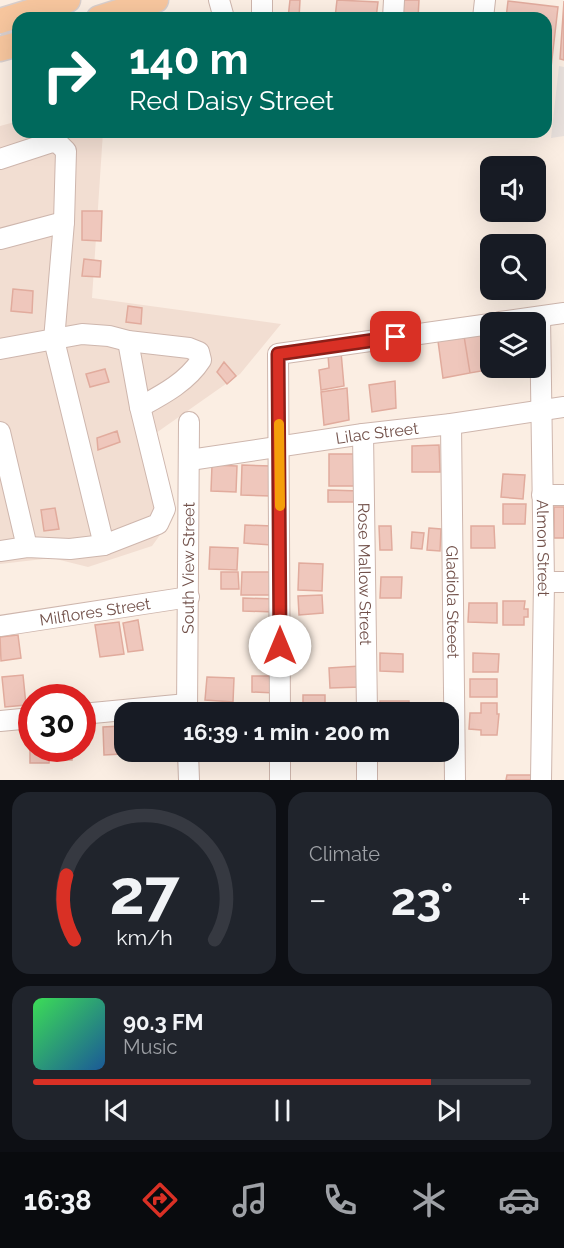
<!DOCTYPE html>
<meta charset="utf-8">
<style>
:root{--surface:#171b24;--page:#20242c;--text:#f1f3f6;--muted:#9ea1a6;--line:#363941;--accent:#d93025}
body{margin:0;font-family:Raleway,sans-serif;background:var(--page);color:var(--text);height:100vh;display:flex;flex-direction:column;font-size:22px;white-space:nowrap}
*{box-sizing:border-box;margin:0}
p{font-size:20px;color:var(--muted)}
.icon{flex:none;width:33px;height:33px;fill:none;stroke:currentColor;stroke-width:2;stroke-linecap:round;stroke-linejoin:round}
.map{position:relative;height:780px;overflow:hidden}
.sheet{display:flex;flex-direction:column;gap:12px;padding:12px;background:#0d0f14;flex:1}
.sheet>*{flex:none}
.hud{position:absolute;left:12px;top:12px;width:540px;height:126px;border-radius:18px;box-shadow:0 6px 24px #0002;background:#00695c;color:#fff;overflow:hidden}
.buttons{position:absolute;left:480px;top:156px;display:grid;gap:12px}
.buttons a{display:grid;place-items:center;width:66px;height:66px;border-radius:12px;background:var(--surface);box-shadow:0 6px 24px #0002;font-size:30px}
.speed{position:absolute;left:18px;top:684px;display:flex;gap:12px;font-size:30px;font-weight:700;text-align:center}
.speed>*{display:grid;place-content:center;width:78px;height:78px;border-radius:50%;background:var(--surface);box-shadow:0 6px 24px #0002;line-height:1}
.speed .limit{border:9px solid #d22;background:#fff;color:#111}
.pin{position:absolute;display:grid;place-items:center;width:51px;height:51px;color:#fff;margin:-26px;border-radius:12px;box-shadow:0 3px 9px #0006}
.me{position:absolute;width:66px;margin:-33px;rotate:0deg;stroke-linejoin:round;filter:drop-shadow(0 0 4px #0008)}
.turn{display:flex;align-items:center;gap:21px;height:126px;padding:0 18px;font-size:27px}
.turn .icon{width:78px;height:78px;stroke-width:2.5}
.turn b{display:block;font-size:42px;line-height:51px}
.big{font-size:45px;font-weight:700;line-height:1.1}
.sheet .tile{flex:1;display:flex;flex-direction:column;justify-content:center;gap:9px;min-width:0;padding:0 21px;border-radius:18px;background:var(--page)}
.sheet .dial{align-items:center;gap:0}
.dial svg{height:156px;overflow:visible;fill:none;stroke:var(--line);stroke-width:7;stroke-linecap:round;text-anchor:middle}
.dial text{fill:var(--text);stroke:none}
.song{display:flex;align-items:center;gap:18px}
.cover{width:72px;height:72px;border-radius:9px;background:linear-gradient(135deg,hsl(130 70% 55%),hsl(210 70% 35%))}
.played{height:6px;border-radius:3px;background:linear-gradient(90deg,var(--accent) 80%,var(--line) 80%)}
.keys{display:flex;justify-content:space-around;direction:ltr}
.heat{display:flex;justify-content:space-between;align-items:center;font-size:33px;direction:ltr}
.sheet .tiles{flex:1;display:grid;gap:12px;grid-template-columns:1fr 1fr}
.tile:last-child{grid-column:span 2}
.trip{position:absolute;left:114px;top:702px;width:345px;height:60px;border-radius:18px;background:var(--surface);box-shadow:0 6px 24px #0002;font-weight:700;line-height:60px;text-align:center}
.menu{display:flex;height:96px;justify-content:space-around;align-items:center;background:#090b0e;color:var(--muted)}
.menu .icon{width:42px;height:42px}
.menu .current{color:var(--accent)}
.menu b{font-size:27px;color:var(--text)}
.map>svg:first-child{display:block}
.residential{fill:#f2ded2}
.industrial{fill:#eae2de}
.building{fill:#efc7bc;stroke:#e1ab9d;stroke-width:1.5}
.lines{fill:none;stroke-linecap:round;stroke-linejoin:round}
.minor-casing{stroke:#ceb6ad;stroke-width:22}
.major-casing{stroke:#d8cecc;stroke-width:27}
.minor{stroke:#fff;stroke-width:20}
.major{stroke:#f7c69e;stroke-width:24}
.route-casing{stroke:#8d1f18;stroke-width:15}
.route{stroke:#d93025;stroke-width:10}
.slow{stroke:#f59e0b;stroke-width:10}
.labels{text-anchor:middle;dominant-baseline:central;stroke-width:4.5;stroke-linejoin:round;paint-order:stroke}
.street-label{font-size:16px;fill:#72514a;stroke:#fef2e9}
</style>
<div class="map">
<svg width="564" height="780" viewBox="0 0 564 780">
<rect width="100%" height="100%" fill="#fbeee3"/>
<!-- residential -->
<path class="residential" d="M18,121V132H103L92,298L281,324L240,374L156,433L165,521L160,535L152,546L88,567L52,558L0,564V126Z"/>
<!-- industrial -->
<path class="industrial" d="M559,66L564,67V136L551,138Z"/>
<!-- building -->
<path class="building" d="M290,0H300L299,18H288Z
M337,0L378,2L376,18H335Z
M402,0H419L418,18H401Z
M508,1L558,7L546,111V18H506Z
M564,1V60L560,59Z
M82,211H102L101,241L82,240Z
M84,259L101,261L100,277L82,276Z
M13,289L33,291L32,313L11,311Z
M128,306L142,308L141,324L126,322Z
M490,331V368H498L470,373L464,336Z
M464,336L470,373L443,378L438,341Z
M341,352L344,386L321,390L319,370L329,368L328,355Z
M224,362L236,376L227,384L217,372Z
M105,369L109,382L90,387L86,374Z
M395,381L396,408L372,412L369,385Z
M347,388L349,420L324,425L321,392Z
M117,431L120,442L98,450L97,438Z
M439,445L440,472H412V446Z
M329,454H357V486H329Z
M212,465L237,466L236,492L211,491Z
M242,465L271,466V496L241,495Z
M503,474L525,475L523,499L501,497Z
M328,490L360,491V502H328Z
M503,504H526L525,524H503Z
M554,507H564V538H554Z
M55,508L59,529L44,531L41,510Z
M245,525L272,526L271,545L244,543Z
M379,526H391L392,550H380Z
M471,526H494L495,548H471Z
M429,528L441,529L440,551L427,550Z
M412,532L424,533L422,549L411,548Z
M210,547L238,548L237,570L209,569Z
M299,563L323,564L322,591L298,590Z
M221,572H238L239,589H221Z
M242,572H270V595H241Z
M381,577H402L401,598H380Z
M322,595L323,613L299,615L298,596Z
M243,598L275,599L274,612L243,611Z
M503,601H525L524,609H528V617H524V625H503Z
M469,603H497V623L468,622Z
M138,620L143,650L128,652L123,623Z
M119,622L124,654L100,657L95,625Z
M18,635L21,658L1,661L0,637Z
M380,653L403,654V672L380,671Z
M473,653L499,654L498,672H473Z
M360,666L361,687L330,688L329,668Z
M23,675L26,705L5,707L2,677Z
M252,676H275V693L252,692Z
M207,677L234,678L233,702L205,700Z
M470,679H497V697H470Z
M303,695H325V711H303Z
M380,701H409V712H380Z
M481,703H497V714H499L497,735H481V730L469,729L470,713H481Z
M121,726L122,754L104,755L103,727Z
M54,748H72V760H54Z
M30,750L50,751L49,763H30Z
M507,775H532V780H506Z"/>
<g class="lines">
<!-- minor casing -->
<g class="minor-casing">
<g id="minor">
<path d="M219,0L224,18"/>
<path d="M262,18V0"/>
<path d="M393,18L394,0"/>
<path d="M483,18L485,0"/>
<path d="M0,159L52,142L59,144L66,151L64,222L54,340L104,545"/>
<path d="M0,239L64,222"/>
<path id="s1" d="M540,317L544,582L541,780"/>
<path d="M500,322L564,313"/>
<path d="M0,349L82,334L109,336L128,341L189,348L199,352L201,360C187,382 162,395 140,407"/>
<path id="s2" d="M451,424L455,780"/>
<path d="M0,432L27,547"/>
<path id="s3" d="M363,434L367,712"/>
<path id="s4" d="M190,460L363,434L451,424L564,407"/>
<path d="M542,495H564"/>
<path d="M0,551L27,547L70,549L104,545L158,524L165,509L140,407L128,341"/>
<path d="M544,582H564"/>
<path id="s5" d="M0,626L189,597"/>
<path id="s6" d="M187,712L189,422"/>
<path d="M280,712L278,354L490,324"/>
<path d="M82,714L187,704"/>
<path d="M0,721L32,718"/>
<path d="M188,752L189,780"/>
<path d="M280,752V780"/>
<path d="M367,752V780"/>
</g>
</g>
<!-- major casing -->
<g class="major-casing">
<path id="major" d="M99,18L156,0
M0,21L68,0
M0,49L18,44"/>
</g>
<!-- minor -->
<use href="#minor" class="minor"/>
<!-- major -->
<use href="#major" class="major"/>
</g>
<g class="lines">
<!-- route casing -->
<g class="route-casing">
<path id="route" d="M280,646L278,354L396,337"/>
</g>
<!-- route -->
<use href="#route" class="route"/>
<!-- slow -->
<path class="slow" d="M279,424L280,506"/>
</g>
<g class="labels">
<!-- street labels -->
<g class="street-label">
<text stroke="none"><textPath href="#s4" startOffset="189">Lilac Street</textPath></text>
<text stroke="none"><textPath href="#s1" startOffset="231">Almon Street</textPath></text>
<text stroke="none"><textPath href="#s6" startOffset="144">South View Street</textPath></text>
<text stroke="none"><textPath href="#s3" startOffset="140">Rose Mallow Street</textPath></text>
<text stroke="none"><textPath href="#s2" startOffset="178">Gladiola Steeet</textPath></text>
<text stroke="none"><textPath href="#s5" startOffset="96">Milflores Street</textPath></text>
</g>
</g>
</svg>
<div class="buttons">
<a><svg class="icon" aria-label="sound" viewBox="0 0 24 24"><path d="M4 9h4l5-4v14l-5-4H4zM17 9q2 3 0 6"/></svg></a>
<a><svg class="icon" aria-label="search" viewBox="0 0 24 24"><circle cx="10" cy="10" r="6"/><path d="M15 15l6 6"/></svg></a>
<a><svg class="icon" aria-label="layers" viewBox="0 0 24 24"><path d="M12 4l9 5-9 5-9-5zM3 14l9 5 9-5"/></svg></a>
</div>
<div class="speed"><div class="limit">30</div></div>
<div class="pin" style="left:396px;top:337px;background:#d93025"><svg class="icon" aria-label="arrive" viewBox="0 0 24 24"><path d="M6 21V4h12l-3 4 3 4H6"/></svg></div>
<svg class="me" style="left:280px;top:646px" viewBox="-20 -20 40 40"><circle r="19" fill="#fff"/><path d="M0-13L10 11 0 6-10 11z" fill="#d93025"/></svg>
<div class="trip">16:39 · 1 min · 200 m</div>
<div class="hud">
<div class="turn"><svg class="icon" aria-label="right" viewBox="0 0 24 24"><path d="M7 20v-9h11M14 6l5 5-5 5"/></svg><div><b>140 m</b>Red Daisy Street</div></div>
</div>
</div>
<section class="sheet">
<div class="tiles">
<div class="tile dial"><svg viewBox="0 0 100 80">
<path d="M14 69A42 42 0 1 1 86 69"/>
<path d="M14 69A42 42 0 0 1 10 36" stroke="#d93025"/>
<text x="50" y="56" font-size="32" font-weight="700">27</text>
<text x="50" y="72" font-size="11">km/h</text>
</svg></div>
<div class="tile"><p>Climate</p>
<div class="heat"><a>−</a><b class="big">23°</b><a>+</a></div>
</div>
<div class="tile">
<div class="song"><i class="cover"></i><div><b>90.3 FM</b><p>Music</p></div></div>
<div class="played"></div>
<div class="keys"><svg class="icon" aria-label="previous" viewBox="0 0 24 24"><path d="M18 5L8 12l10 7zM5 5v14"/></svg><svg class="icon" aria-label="pause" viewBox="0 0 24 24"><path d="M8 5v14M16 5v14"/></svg><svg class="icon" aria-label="next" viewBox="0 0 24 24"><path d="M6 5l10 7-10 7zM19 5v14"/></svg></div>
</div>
</div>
</section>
<nav class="menu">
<b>16:38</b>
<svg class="icon current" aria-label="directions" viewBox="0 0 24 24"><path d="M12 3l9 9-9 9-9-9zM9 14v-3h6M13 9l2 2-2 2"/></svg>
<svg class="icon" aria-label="music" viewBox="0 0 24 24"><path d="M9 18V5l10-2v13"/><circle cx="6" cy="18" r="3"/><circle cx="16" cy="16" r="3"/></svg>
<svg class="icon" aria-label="phone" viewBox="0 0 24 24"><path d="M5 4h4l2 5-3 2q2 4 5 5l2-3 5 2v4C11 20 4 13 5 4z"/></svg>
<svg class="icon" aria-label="climate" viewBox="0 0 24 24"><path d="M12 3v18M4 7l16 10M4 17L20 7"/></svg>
<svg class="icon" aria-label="car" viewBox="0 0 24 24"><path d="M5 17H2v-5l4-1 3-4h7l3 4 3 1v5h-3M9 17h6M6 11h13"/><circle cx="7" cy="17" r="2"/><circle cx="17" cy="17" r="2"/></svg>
</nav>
